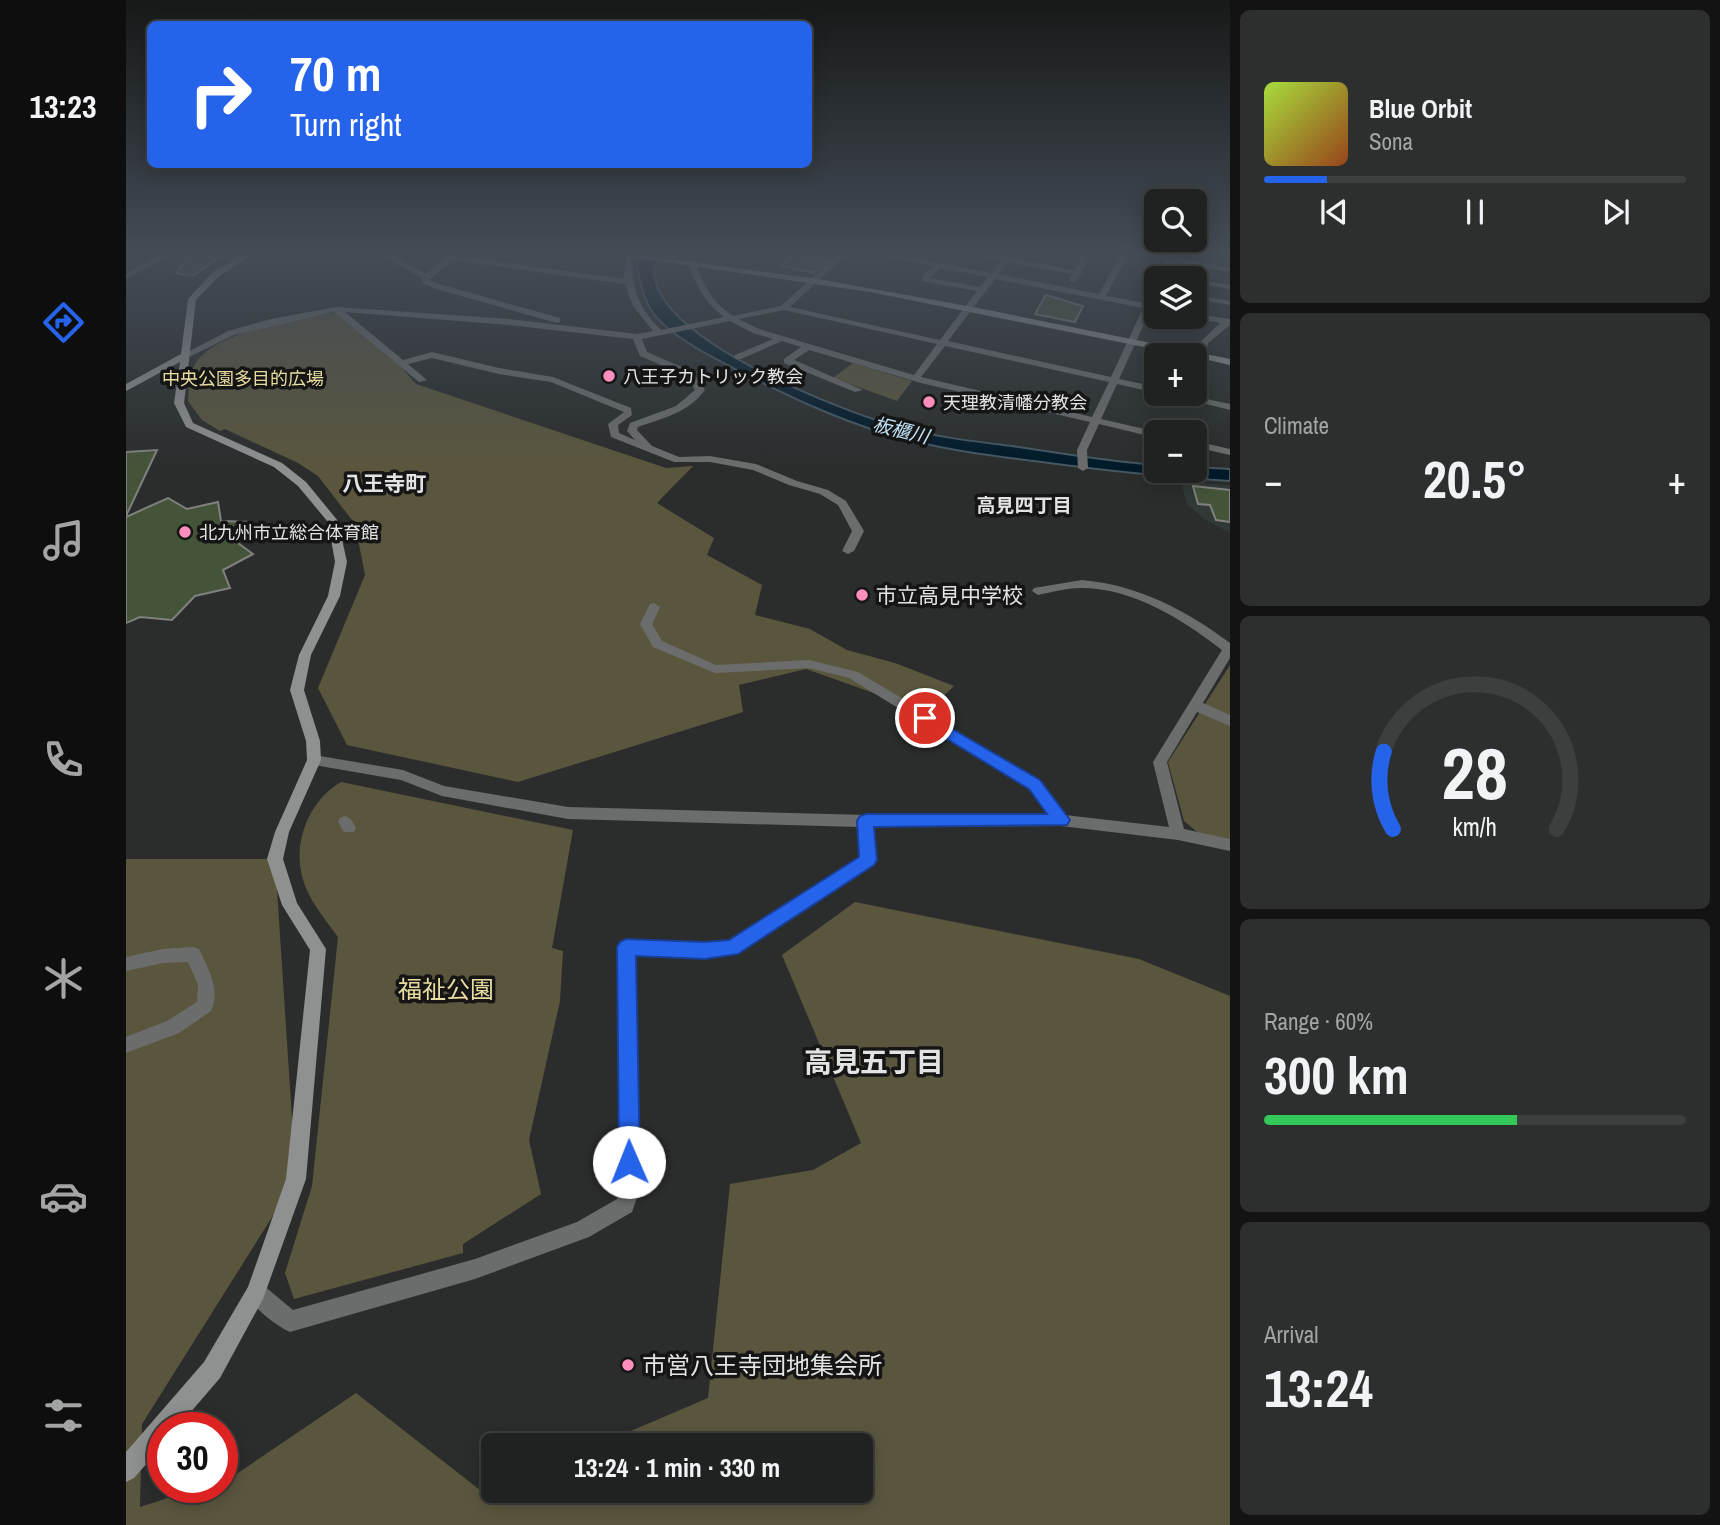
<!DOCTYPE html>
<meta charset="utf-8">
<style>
:root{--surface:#202221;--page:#2d2f2e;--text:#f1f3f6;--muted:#a2a4a5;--line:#3d3f3f;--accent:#2563eb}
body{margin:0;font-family:"Archivo Narrow","Noto Sans JP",sans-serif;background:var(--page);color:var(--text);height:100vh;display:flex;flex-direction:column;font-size:26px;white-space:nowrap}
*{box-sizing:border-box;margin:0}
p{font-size:23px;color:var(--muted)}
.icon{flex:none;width:38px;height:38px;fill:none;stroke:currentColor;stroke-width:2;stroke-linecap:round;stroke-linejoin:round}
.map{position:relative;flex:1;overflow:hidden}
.panel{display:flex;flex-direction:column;gap:10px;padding:10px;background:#121312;width:490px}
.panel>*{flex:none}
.hud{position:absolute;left:21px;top:21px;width:665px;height:147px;border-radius:10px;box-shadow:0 4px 18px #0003,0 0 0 2px var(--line);background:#2563eb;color:#fff;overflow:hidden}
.controls{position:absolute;left:1018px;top:189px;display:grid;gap:14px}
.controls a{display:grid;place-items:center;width:63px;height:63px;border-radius:10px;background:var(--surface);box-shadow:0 4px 18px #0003,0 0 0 2px var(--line);font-size:35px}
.speed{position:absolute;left:21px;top:1412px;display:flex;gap:14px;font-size:35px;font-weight:700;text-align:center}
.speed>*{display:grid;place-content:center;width:91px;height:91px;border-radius:50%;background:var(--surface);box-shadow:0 4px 18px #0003,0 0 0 2px var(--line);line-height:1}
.speed .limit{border:10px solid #d22;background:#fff;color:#111}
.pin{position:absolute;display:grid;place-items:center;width:60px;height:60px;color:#fff;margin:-30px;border:4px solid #fff;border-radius:50%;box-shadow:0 2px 7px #0007}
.me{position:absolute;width:77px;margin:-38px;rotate:359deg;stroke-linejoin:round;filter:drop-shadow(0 0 5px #0008)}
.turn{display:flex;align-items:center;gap:24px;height:147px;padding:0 28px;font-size:32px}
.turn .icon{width:91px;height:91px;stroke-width:2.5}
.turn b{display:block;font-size:49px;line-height:60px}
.big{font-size:52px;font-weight:700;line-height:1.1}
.panel .card{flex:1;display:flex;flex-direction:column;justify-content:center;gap:10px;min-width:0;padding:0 24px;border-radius:10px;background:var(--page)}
.panel .dial{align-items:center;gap:0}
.dial svg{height:182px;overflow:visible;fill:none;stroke:var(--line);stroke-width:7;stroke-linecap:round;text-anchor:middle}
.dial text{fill:var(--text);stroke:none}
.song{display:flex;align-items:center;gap:21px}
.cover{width:84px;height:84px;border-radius:10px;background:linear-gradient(135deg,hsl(80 70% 55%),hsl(20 70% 35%))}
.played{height:7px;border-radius:4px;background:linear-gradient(90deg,var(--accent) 15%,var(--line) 15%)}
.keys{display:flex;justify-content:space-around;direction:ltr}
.heat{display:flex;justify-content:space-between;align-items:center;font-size:38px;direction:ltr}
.charge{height:10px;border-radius:5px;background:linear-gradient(90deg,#34c759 60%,var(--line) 0)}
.trip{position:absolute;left:355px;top:1433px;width:392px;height:70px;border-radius:10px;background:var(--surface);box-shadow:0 4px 18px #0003,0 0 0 2px var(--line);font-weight:700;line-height:70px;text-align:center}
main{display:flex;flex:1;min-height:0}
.menu{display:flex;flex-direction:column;width:126px;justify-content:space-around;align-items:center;background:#0d0e0d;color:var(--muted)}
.menu .icon{width:49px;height:49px}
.menu .current{color:var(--accent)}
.menu b{font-size:32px;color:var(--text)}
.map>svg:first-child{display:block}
.built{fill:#313936}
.green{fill:#5a563e}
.water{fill:#001a2a;stroke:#445762;stroke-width:2}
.building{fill:#445439;stroke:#80817f;stroke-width:2}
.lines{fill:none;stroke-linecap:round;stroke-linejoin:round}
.street{fill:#6b6d6d;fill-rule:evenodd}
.secondary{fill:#8f9191;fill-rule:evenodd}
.route{fill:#2563eb;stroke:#184099;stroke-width:2}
.poi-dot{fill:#fe8ebb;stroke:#141514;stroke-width:2.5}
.labels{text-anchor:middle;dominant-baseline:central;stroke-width:7;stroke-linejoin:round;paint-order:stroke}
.far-poi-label{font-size:18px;fill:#e2e4e3;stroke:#141514;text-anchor:start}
.far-park-label{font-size:18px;fill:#e8dca1;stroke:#141514}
.far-water-label{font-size:19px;font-style:italic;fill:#c1e3f9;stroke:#141514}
.far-neighbourhood-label{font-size:19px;font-weight:bold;fill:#e2e4e3;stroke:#141514}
.far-quarter-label{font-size:21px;font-weight:bold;fill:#e2e4e3;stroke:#141514}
.poi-label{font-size:21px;fill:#e2e4e3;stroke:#141514;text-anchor:start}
.near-park-label{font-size:24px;fill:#e8dca1;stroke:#141514}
.near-poi-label{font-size:24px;fill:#e2e4e3;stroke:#141514;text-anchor:start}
.near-neighbourhood-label{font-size:28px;font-weight:bold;fill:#e2e4e3;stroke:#141514}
</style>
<main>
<nav class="menu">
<b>13:23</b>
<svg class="icon current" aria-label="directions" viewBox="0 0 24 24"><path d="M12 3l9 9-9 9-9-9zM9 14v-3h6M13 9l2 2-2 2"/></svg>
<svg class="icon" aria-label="music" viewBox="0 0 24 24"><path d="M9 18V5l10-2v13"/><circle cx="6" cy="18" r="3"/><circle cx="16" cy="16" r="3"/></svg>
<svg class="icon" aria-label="phone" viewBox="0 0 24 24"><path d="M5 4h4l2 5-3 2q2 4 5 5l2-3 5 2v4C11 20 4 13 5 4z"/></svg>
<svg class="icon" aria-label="climate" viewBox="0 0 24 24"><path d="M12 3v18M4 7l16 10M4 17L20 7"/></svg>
<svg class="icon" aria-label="car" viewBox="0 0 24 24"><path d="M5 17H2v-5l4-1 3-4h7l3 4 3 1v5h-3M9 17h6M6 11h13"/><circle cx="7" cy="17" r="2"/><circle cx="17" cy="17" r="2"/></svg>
<svg class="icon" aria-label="filters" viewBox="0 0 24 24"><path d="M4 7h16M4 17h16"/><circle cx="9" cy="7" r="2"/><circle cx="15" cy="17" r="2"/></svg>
</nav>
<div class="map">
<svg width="1104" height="1525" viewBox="0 0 1104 1525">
<rect width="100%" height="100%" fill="#2a2d2c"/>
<!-- built -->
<path class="built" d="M1055,482L1104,485V533L1078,519L1061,504Z"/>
<!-- green -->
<path class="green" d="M210,313L274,366L290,384L540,468L567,466L531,503L588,538L581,555L636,585L629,615L684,629L721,650L769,663L828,686L801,712L680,669L613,685L617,712L392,782L221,745L192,688L239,575L229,524L192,476L172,463L99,429L94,431L76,420L62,401C63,389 63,375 69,364C90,330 173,318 210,313Z
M727,363L786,381L771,401L707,378Z
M1104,665V840L1071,832L1058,821L1042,762Z
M215,782L447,830L426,948L437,951L434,1001L403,1140L415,1194L337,1244V1253L168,1299L159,1273L186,1186L212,937C199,919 181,898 176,876C167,840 184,800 215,782Z
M0,859H149L170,1179L16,1424L14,1507L72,1488H96V1479L109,1475L230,1393L359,1494L367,1490L735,1491V1446L472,1445L582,1398L604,1184L687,1170L735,1143L656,955L729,902L1013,959L1104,996V1525H0Z"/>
<!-- water -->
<path class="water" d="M518,253H536C534,257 529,263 529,267C517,336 725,415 777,428C815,438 855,442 893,447C939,454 985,462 1031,465V471H1069V467L1104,469V481C1038,477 974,470 908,461C868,456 827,451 787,441C727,427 670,400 615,372C588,358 545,337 527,313C517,299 513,279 511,262Z"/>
<!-- building -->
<path class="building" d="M66,253H99L67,276L50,273Z
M669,253L702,260L688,273L655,266Z
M920,295L957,306L949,322L909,314Z
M31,450L0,516V452Z
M1067,486L1104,490V522L1090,520L1084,505L1072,504Z
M42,498L61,509L92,502L95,521L125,522L112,543L127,554L97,570L104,588L69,596L46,620L14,617L0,623V517Z"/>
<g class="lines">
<!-- street -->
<path class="street" d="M36,253H46L0,279V274Z
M202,253H236L232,255H206Z
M251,253H261L300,274L319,258L293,253H334L331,256L498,279L500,253H508C503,284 512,308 535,330L598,317C580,303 572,289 564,268L569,261L576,263L572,268C581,291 586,301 607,316L655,306L713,253H722L664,307L814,340L851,291L796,281V277L807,266L746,253H762L865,273L874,261L841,253L877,257L880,253H888L884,258L949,270L953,262L954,253H962C961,263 956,277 947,282L943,280L946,274L881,262L872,274L973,294L995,253H1003L980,296L1019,303L1027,287L1031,285V296L1027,305H1031V310L1025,309L993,379L1031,387V393L991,384L975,419L1032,432L1031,438L973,424L961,450L962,468L957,471L952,468L951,450L964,422L795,383L683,350L668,360L737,390L729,392L658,363V359L675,347L656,341L615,359H609V355L647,339L627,333L604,321L516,339L521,352L567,372L579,390C562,413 537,418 512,427L511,430L526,446L553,457L584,456L630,464L671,481L702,490L720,501L738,531L728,551L722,554L716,551L726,531L712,505L694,494L663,485L627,470L584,462H548L485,437L482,424L498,412L425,382L373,374L306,358L282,364L301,380L293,382L208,312L108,335L63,357L56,355L102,331L145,319L210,307L383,319L511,334L527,331L507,306L499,284L327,260L303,280L313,284L434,318V322L431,323L307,288L295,282L296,278ZM814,268L862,277L854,287L804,278ZM869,279L1017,308L985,377L822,341ZM658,310L811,344L788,375L633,329L613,319ZM219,312L383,325L507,339L514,356L561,376L569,390L550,406L504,423L501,431L509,440L493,433L492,425L506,415L505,408L427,377L373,368L306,352L277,360ZM819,346L983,382L966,417L795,377Z
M546,253H554L547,261H541L540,259Z
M1007,253L1042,256L1043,253H1051L1049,258L1104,268V272L1047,262L1041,273L1058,278H1031L1040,260Z
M1069,279L1104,285V289L1069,283Z
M1069,295L1104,301V305L1069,299Z
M1069,314L1104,319V325L1082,343L1080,356L1076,359L1072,356L1074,342L1094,323L1066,318L1069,317Z
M1041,394H1057L1104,404V410Z
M1069,441L1104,449V455L1069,447Z
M956,580C1012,585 1060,610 1104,643V658L1077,703L1104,715V726L1071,712L1041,762L1058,829L1104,839V851L1052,840L935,826L748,827L750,860L747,864L612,953L578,957L508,954L514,1189L506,1212L463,1237L349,1279L164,1332C149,1325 126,1307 120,1292L123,1285L130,1282L137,1285L167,1310L349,1259L451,1222L491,1199L494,1189L492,947L494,942L500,940L578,943L603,941L734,857L733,827L442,819L316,796L275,780L188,765L181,760L183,756L188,755L277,770L318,786L442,807L740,815L923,814L903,788L723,678L683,668L589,673L527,647L514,624L524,604L528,603L534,607L526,624L536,641L590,665L683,660L732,672L913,780L939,815L1043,827L1027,762L1096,650C1056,619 1007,588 955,588C940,588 926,592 912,595L906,591L908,588Z
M219,816C225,818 227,822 230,828L228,832H218L212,822L214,818Z
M67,947L73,949C82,968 95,990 85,1011L53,1033L0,1053V1037L41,1021L71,1002L72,985L62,962L37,963L0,971V957L37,949Z"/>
<!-- secondary -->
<path class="secondary" d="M119,253H128L92,277L70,300L58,403L67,423L156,463L180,482L212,521L221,562L214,596L185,655L178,690L194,741L195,760L163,832L157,859L171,903L200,949L180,1179L137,1299L94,1378L51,1428H37V1445L8,1478L0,1482V1452L78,1362L122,1287L160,1179L184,950L156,905L141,859L149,832L181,760L180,741L164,690L173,655L202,596L209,562L202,522L172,486L148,467L60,427L48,403L54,362L0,391V384L55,354L62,299L86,273Z
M477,253H499L692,279L847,307L1104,359V365L1069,357V355H1058L744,292Z"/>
</g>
<!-- sky -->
<linearGradient id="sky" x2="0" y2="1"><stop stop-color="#171918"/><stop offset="0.54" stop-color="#444c56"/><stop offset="1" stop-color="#444c56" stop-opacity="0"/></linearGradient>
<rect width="1104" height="467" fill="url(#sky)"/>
<!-- route -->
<path class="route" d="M799,713L914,780L944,820L941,825L748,827L751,860L748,865L612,954L579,959L510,956L514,1162L511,1170L503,1173L496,1170L493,1162L491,947L494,942L500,939L579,942L603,940L733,857L731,821L734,816L740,814H921L903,789L793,722L791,718L793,715Z"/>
<!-- markers -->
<g class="poi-dot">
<circle cx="483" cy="376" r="7"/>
<circle cx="803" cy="402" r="7"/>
<circle cx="59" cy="532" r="7"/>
<circle cx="736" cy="595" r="7"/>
<circle cx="502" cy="1365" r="7"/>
</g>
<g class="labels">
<!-- far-poi labels -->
<g class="far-poi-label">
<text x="497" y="376">八王子カトリック教会</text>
<text x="817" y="402">天理教清幡分教会</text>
<text x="73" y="532">北九州市立総合体育館</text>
</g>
<!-- far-park labels -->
<g class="far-park-label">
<text x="117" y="378">中央公園多目的広場</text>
</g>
<!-- far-water labels -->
<g class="far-water-label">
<text transform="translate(775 430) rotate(14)">板櫃川</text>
</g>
<!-- far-neighbourhood labels -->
<g class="far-neighbourhood-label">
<text x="898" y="505">高見四丁目</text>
</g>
<!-- far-quarter labels -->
<g class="far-quarter-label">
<text x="258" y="483">八王寺町</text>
</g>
<!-- poi labels -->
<g class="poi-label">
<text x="750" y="595">市立高見中学校</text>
</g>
<!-- near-park labels -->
<g class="near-park-label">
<text x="320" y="989">福祉公園</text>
</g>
<!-- near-poi labels -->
<g class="near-poi-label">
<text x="516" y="1365">市営八王寺団地集会所</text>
</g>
<!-- near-neighbourhood labels -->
<g class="near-neighbourhood-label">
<text x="748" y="1062">高見五丁目</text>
</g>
</g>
</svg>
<div class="controls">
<a><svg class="icon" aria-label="search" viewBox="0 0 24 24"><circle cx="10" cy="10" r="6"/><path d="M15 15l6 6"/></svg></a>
<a><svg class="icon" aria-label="layers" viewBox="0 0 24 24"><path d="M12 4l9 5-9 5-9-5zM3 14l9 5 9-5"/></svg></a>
<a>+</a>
<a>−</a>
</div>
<div class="speed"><div class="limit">30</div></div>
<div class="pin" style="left:799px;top:718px;background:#d93025"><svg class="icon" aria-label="arrive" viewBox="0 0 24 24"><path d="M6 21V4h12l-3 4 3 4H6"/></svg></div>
<svg class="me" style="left:503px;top:1162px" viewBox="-20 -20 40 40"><circle r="19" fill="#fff"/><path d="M0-13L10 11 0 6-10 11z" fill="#2563eb"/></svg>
<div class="trip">13:24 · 1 min · 330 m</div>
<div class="hud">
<div class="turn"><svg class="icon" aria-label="right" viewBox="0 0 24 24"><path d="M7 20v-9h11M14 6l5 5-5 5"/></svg><div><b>70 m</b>Turn right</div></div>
</div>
</div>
<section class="panel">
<div class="card">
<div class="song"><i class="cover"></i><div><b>Blue Orbit</b><p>Sona</p></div></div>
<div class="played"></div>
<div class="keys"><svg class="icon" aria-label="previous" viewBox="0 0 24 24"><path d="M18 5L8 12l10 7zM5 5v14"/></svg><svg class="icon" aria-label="pause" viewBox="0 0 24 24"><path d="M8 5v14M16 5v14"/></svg><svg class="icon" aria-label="next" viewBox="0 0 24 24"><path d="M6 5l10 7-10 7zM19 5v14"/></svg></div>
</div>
<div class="card"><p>Climate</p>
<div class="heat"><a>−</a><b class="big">20.5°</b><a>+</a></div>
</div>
<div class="card dial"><svg viewBox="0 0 100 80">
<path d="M14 69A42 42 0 1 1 86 69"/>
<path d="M14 69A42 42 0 0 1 10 35" stroke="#2563eb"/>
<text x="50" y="56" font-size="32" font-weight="700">28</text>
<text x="50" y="72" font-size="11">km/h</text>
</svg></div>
<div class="card"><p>Range · 60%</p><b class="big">300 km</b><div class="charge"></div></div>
<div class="card"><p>Arrival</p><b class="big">13:24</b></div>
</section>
</main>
